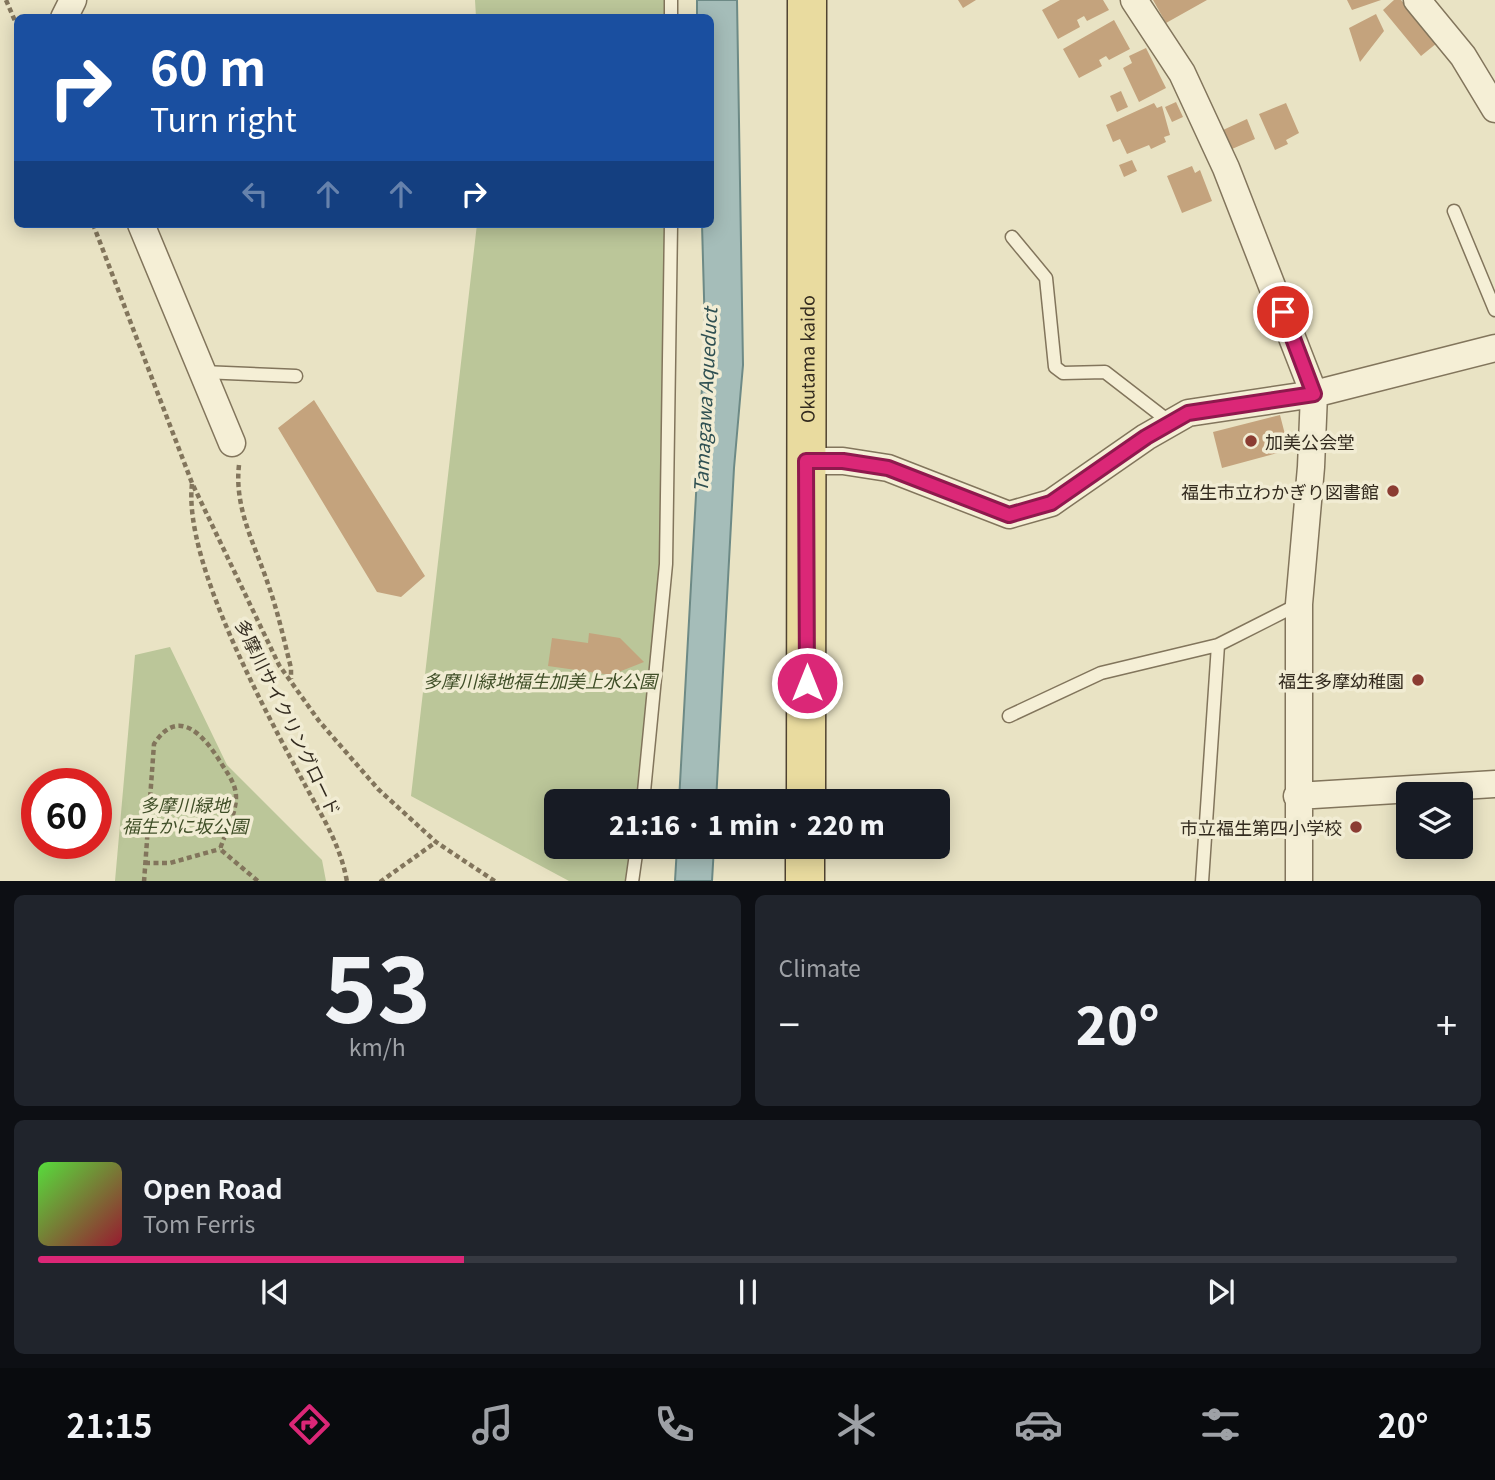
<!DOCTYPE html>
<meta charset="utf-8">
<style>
:root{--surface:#171b24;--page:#20242c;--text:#f1f3f6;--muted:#9ea1a6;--line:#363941;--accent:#db2777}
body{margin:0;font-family:Georgia,"Noto Sans JP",serif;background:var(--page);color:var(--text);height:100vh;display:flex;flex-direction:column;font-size:26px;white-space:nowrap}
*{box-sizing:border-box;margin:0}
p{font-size:23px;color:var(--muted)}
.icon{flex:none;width:38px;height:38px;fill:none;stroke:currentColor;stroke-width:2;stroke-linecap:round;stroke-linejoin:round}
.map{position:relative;height:881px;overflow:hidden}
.details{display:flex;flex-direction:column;gap:14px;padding:14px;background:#0d0f14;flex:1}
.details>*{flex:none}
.top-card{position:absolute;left:14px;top:14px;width:700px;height:214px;border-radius:10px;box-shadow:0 4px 18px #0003;background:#1a4fa0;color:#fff;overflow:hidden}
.tools{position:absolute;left:1396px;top:782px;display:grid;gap:14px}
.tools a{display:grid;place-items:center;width:77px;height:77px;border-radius:10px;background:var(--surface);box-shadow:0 4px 18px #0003;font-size:35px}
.speed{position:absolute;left:21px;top:768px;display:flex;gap:14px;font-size:35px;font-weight:700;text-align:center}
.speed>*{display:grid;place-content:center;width:91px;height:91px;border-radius:50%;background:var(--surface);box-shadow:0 4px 18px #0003;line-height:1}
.speed .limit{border:10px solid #d22;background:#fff;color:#111}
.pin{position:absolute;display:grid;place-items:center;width:60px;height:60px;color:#fff;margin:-30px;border:4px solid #fff;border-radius:50%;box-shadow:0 2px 7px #0007}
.me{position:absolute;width:77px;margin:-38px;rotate:0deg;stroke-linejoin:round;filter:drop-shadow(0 0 5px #0008)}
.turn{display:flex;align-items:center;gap:24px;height:147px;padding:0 21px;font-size:32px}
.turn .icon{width:91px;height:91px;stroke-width:2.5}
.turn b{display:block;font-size:49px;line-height:60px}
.lanes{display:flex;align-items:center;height:66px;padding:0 21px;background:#0003;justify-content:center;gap:35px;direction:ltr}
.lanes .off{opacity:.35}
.big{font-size:52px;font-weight:800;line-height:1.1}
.details .widget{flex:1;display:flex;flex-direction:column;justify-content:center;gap:10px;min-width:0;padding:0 24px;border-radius:10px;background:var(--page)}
.details .dial{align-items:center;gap:0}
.dial b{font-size:91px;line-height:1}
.song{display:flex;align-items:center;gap:21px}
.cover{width:84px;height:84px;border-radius:10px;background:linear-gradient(135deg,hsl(110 70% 55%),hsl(350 70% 35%))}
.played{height:7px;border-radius:4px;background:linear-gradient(90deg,var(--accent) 30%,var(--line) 30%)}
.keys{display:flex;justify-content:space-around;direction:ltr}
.heat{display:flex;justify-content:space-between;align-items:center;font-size:38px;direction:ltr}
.details .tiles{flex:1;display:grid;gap:14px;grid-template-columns:1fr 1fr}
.widget:last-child{grid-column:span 2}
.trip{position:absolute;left:544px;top:789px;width:406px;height:70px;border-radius:10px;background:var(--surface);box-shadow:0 4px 18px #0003;font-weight:800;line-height:70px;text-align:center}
.tabs{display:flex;height:112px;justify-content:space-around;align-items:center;background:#090b0e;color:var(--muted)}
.tabs .icon{width:49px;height:49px}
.tabs .active{color:var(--accent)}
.tabs b{font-size:32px;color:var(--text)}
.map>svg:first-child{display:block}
.green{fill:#bbc699}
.water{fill:#a5bdb9;stroke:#6d8a86;stroke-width:2}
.building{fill:#c4a37d}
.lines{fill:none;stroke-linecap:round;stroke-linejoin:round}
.service-casing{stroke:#82755c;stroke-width:15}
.minor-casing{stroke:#82755c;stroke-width:29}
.primary-casing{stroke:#504330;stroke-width:41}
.path{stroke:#82755c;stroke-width:4.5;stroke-dasharray:5 3.5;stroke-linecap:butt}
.service{stroke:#f5efd6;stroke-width:12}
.minor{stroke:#f5efd6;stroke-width:26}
.primary{stroke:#e9db9f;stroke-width:38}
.route-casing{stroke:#8e194d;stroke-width:18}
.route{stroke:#db2777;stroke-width:12}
.poi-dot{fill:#8b3c32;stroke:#f1ecd3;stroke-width:2.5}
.labels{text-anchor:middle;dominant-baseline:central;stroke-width:7;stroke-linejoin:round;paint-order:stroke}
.street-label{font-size:18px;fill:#332b1f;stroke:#f1ecd3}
.poi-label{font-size:18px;fill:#332b1f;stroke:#f1ecd3;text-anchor:end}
.park-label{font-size:18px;font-style:italic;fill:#3f4e27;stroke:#f1ecd3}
.water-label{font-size:19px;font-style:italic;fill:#2f5052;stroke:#f1ecd3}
</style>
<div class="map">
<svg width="1495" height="882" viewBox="0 0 1495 882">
<rect width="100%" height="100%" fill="#e9e3c4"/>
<!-- green -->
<path class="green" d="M475,0H671V17H476Z
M477,224H671V432L643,801L556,802V847H637L632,881H569L411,796Z
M170,647L227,765L322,860L326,881H115L135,655Z"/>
<!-- water -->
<path class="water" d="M697,0H737L743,365L734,468L716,802L679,801L705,333L702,224H710V18L697,17Z
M677,847H714L712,881H675Z"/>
<!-- building -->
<path class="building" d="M958,0H976L963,8Z
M1060,0H1103L1109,10L1087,21L1084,16L1077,20L1080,27L1058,39L1042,10Z
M1153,0H1207L1166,23Z
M1347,0H1381L1352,10Z
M1394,0H1401L1437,43L1421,56L1383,10Z
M1376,14L1384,31L1360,62L1349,28Z
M1114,20L1130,49L1109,60L1106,56L1099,60L1102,66L1079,78L1063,49Z
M1146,48L1166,88L1139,102L1123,68L1132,63L1129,56Z
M1121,91L1128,107L1117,112L1110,96Z
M1176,102L1183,117L1172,122L1165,107Z
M1154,103L1157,108L1162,106L1170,135L1164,137L1166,142L1151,149L1149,145L1127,154L1120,139L1113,142L1106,125Z
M1286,103L1299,133L1286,140L1288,144L1275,150L1259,114Z
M1247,119L1255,139L1232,149L1223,130Z
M1132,160L1137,171L1124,177L1119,165Z
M1192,166L1195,173L1200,170L1212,201L1182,213L1167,176Z
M314,400L425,576L401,597L377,592L278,428Z
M1280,415L1289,450L1222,468L1213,432Z
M589,633L620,638L644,662L611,675L548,666L552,638L588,643Z"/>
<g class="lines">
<!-- service casing -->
<g class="service-casing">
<path id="service" d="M671,18V0
M1454,211L1495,310
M1012,237L1046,278L1055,367L1063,373L1105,372L1171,423
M202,372L296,376
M1009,716L1101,673L1218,645L1299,604
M643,802L666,564L671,224
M632,882L637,847
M1202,882L1218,645"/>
</g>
<!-- minor casing -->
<g class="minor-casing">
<path id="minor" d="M1134,0L1182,73L1226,168L1314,394L1311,467L1299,604V882
M1417,0L1463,56L1495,109
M64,18L73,0
M141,224L232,443
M806,461H843L888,468L1009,515L1051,503L1146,437L1188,413L1314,394L1495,348
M1297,796L1495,784"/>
</g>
<!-- primary casing -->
<g class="primary-casing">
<g id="primary">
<path id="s1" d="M806,802L807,0"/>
<path d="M805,882V847"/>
</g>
</g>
<!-- path -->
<path class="path" d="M6,0L18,28
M93,224L192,483L279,665L319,721L378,789L436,842L496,882
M239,465C234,508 255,545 268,584C278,612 284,640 291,668V679
M192,484C183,562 267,714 305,785C322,816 341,846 347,882
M145,863H170L220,849
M144,882L154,744C179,705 205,737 221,763C228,774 236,784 236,797C236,814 225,834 220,849L259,882
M380,882L436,842"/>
<!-- service -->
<use href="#service" class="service"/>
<!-- minor -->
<use href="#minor" class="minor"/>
<!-- primary -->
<use href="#primary" class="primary"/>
</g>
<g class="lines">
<!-- route casing -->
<g class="route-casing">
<path id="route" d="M807,683L806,461H843L888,468L1009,515L1051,503L1146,437L1188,413L1314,394L1283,312"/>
</g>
<!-- route -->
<use href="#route" class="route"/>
</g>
<!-- markers -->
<g class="poi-dot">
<circle cx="1251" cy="441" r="7"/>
<circle cx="1393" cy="491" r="7"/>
<circle cx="1418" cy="680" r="7"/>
<circle cx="1356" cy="827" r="7"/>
</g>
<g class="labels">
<!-- street labels -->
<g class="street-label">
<text stroke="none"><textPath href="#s1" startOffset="443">Okutama kaido</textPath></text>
<text transform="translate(289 717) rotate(64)">多摩川サイクリングロード</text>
</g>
<!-- poi labels -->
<g class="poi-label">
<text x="1265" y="441" text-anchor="start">加美公会堂</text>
<text x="1379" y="491">福生市立わかぎり図書館</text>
<text x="1404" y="680">福生多摩幼稚園</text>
<text x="1342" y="827">市立福生第四小学校</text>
</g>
<!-- park labels -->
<g class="park-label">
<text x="540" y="680">多摩川緑地福生加美上水公園</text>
<text x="185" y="804">多摩川緑地<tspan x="185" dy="21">福生かに坂公園</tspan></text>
</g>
<!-- water labels -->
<g class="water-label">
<text transform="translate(704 400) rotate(-87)">Tamagawa Aqueduct</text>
</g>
</g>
</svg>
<div class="tools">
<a><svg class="icon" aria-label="layers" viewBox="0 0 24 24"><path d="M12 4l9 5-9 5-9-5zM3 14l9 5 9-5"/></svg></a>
</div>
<div class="speed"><div class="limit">60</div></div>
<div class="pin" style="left:1283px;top:312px;background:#d93025"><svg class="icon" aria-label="arrive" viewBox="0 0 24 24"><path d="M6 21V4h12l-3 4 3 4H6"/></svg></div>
<svg class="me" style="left:807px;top:683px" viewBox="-20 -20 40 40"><circle r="17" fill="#db2777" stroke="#fff" stroke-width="3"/><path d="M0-11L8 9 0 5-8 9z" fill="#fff"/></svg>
<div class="trip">21:16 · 1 min · 220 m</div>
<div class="top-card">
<div class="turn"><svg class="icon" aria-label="right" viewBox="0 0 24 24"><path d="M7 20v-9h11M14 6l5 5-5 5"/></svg><div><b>60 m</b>Turn right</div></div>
<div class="lanes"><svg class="icon off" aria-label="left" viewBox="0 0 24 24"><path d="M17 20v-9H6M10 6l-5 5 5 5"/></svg><svg class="icon off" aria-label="ahead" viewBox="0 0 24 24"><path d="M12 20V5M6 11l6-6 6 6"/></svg><svg class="icon off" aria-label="ahead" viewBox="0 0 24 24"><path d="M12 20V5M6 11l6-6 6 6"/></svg><svg class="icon" aria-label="right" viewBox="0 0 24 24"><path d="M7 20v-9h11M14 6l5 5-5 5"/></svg></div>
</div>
</div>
<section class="details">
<div class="tiles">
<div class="widget dial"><b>53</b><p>km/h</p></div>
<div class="widget"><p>Climate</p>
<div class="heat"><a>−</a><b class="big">20°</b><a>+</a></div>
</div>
<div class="widget">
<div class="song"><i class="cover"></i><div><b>Open Road</b><p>Tom Ferris</p></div></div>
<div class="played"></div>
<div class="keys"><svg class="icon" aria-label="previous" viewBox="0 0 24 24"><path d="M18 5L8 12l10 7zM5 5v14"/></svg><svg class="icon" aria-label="pause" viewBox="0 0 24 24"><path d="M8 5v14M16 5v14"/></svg><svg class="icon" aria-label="next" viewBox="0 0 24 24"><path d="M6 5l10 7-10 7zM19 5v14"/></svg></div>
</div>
</div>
</section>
<nav class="tabs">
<b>21:15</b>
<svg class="icon active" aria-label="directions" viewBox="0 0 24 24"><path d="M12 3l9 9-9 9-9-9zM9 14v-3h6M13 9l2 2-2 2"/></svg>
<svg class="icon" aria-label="music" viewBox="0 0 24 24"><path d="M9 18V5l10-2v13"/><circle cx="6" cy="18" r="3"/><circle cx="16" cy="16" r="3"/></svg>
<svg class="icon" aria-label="phone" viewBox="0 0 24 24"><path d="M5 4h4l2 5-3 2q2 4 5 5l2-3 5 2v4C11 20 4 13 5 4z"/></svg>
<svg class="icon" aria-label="climate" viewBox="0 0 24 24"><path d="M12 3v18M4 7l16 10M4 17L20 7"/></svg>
<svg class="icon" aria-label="car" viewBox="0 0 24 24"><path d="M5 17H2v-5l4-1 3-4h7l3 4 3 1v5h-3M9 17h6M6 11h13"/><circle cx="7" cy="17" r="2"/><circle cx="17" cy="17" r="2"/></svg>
<svg class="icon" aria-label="filters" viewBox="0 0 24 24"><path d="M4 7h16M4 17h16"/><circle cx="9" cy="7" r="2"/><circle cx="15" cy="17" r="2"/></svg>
<b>20°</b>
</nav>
